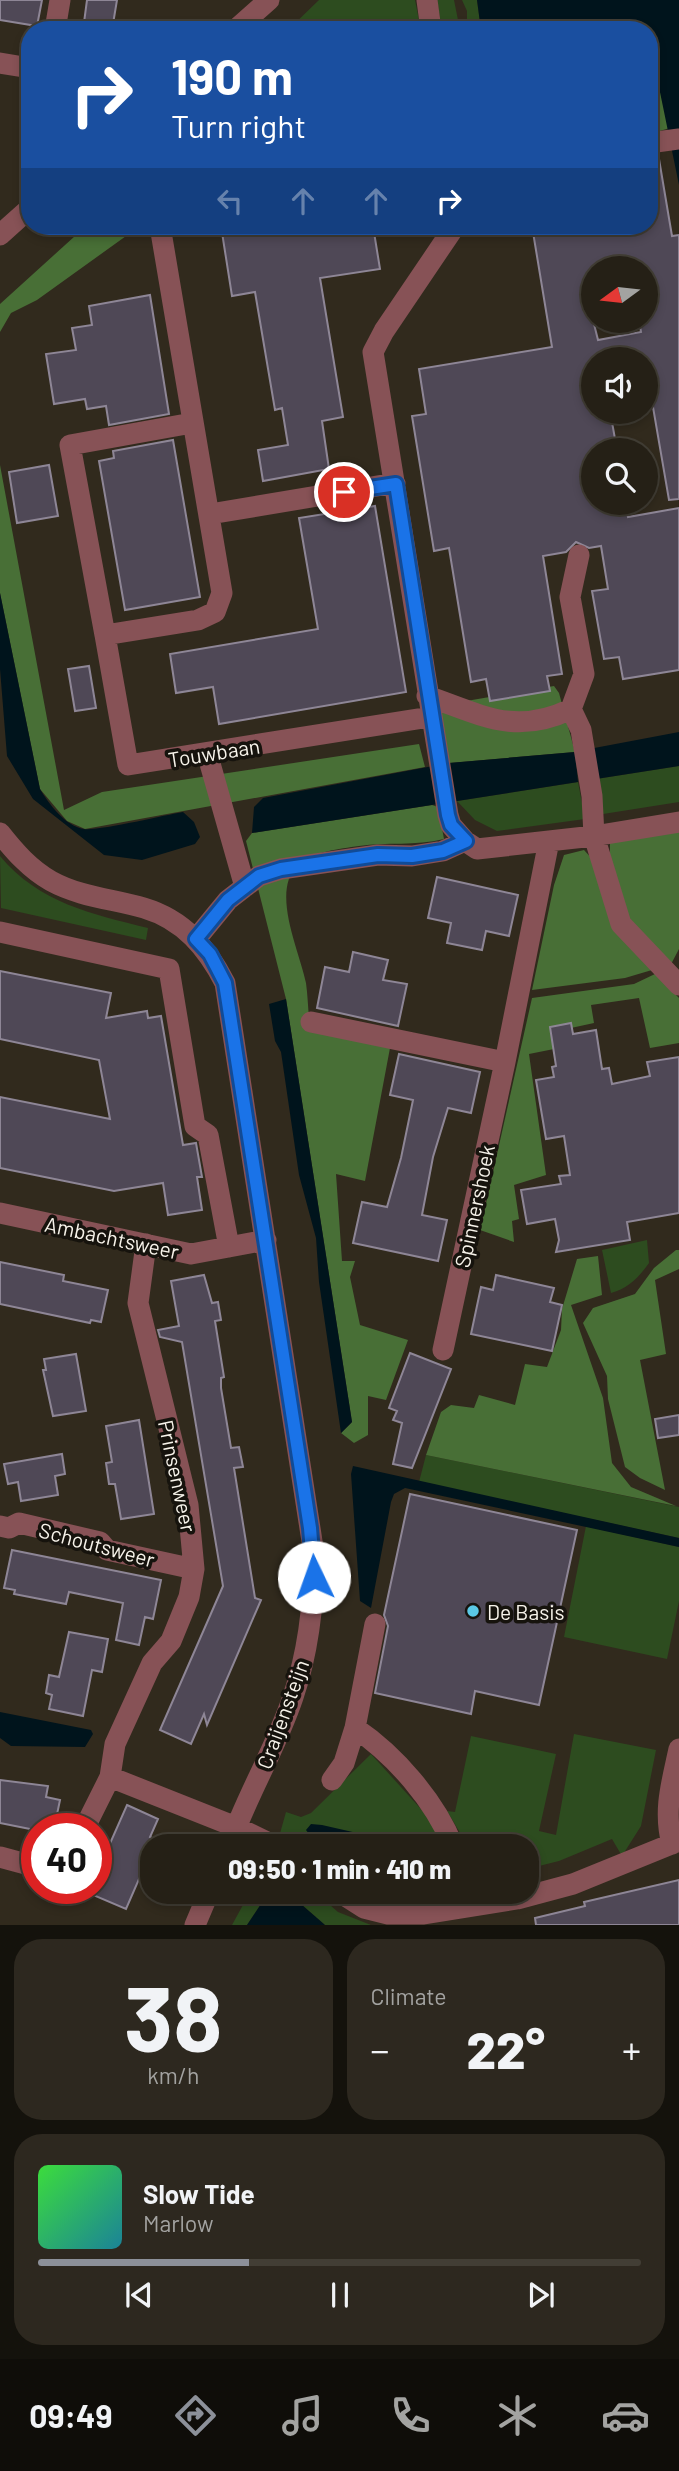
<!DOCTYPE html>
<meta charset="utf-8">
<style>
:root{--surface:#252016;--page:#2d281f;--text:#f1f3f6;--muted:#a3a3a1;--line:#423e35;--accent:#8c9099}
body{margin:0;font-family:Barlow,sans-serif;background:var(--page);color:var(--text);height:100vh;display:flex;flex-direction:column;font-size:26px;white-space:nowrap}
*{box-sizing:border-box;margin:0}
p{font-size:23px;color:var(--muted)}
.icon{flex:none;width:38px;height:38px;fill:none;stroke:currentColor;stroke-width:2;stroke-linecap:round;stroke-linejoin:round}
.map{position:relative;height:1925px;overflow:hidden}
.side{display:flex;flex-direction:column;gap:14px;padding:14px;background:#14120c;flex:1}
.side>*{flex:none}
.guide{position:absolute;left:21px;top:21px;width:637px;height:214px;border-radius:28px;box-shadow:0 4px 10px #0003,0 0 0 2px var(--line);background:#1a4fa0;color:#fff;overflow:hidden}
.needle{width:46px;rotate:255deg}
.tools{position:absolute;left:581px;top:256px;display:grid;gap:14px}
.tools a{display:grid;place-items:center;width:77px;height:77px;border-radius:50%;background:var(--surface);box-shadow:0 4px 10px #0003,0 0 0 2px var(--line);font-size:35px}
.speed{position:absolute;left:21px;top:1813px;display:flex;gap:14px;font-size:35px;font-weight:700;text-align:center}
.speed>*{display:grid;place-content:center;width:91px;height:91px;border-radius:50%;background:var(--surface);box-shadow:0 4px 10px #0003,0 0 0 2px var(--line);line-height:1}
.speed .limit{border:10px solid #d22;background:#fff;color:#111}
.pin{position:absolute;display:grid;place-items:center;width:60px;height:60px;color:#fff;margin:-30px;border:4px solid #fff;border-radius:50%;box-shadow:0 2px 7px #0007}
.me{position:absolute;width:77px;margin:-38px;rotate:357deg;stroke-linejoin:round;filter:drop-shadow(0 0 5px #0008)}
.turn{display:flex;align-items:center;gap:24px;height:147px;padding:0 35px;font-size:32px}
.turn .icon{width:91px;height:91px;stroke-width:2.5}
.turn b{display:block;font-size:49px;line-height:60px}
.lanes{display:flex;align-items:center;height:66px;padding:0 35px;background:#0003;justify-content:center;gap:35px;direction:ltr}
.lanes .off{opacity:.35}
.big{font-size:52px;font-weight:800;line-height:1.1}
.side .tile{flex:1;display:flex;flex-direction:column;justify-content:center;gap:10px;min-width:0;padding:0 24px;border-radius:28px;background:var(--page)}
.side .dial{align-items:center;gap:0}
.dial b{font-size:91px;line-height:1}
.song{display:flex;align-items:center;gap:21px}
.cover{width:84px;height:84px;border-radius:10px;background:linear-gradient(135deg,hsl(120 70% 55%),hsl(190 70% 35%))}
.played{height:7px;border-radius:4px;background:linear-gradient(90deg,var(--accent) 35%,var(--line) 35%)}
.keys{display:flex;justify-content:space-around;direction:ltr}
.heat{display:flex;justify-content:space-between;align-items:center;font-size:38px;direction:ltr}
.side .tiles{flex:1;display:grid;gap:14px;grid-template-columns:1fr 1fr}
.tile:last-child{grid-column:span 2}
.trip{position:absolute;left:140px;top:1834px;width:399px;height:70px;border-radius:28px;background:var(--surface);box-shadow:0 4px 10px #0003,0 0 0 2px var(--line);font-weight:800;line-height:70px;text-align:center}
.tabs{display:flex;height:112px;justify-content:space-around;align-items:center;background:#0f0d09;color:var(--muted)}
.tabs .icon{width:49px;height:49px}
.tabs .active{color:var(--accent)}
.tabs b{font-size:32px;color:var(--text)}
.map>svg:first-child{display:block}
.green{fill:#2d4c1f}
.forest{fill:#486f36}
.water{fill:#00141c}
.building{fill:#4f4856;stroke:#8e8696;stroke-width:2;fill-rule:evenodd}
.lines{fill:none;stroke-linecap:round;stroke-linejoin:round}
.minor{stroke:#875256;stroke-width:21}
.route-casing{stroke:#114b97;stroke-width:18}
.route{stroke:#1a73e8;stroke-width:12}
.poi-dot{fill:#5ac8e5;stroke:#16130d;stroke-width:2.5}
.labels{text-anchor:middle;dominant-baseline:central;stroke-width:7;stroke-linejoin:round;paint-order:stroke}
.street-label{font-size:21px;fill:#f7f3ea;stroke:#16130d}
.poi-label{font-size:21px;fill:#f7f3ea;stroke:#16130d;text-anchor:start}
</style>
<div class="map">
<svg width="679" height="1925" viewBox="0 0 679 1925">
<rect width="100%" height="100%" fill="#312a1d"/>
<!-- green -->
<path class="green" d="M319,0H415L421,30H288Z
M437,0H454L460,30H442Z
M462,0H477L481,30H467V11Z
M679,766V802L603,814L596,779Z
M578,782L585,819L497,831L475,820L457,801Z
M0,856C39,903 92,914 148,928L146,940L1,908Z
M647,1240L649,1263C638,1278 629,1288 611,1293L602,1250Z
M426,1455L679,1507V1538L419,1482Z
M440,1495L452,1496L679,1547V1601L667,1659L564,1637L586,1526Z
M574,1734L656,1750L641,1826L622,1856L612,1839L559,1861L527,1869V1846H464L462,1836L447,1811L455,1812L471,1736L556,1754L539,1831L556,1835Z
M371,1754L439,1829L443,1846H296L279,1837L286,1812L301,1817L311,1813Z
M250,1892H269L247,1925H232Z
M279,1892H315L338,1912L371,1925H325L294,1898Z
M356,1892H448C424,1912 382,1901 356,1892Z"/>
<!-- forest -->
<path class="forest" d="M649,52H652L670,128L649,134Z
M86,226H140L37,300L11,313L0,332V304Z
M0,465L64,810L102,792L419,744L425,767L85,829L67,821L40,789L0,593Z
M554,686L559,693L575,752L449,763L437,706Z
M432,805L438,807L444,839C415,846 387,842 359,846C339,849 314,851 298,865C270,891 300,952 306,983C308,997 308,1012 310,1026L390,1048L365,1181L336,1174L342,1261H355L350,1277L360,1325L408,1340L386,1400L368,1396V1435L354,1443L341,1433L352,1422L286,999L246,841L252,833Z
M679,831V949L669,968L623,917L610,860V842Z
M584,850L595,862L652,970L625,978L532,990L554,885L564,855Z
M655,974L679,998V1043L650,1048L639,998L591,1005L594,1023L557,1031L559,1048L529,1054L546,1175L514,1185L519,1219L512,1221L514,1242L480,1230L532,998L634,984Z
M676,1250H679V1269L655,1280L666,1354L640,1360L665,1490L640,1478L625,1467L608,1399L607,1376L583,1323L593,1308L635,1294L654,1268Z
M598,1256L602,1295L571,1305L603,1398L612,1463L631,1487L676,1506L426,1455L441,1412L451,1405L474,1408L479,1395L515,1405L525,1364L547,1367L561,1330L562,1309L577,1259Z"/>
<!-- water -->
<path class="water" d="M477,0H679V185L652,53L649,52V30H481Z
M0,593L40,789C49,804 65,826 84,829C99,831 165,815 183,812L194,822L200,837L195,844L142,860L104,855L33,799L7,756L0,669Z
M679,732V766L596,779L589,749Z
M575,752L578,782L252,833L254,807L263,798L449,763Z
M286,999L352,1422L341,1433L319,1282L316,1238L299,1175L281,1052L275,1041L269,1004Z
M353,1466L679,1538V1547L405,1488L394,1494L391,1502L371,1608L360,1601L351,1474Z
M0,1712L91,1730L93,1734L85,1747L11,1746L0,1738Z
M311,1824L322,1825L414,1846H352L312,1838L306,1830Z
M269,1892L294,1898L325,1925H247Z"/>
<!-- building -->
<path class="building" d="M0,0H42L37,26L0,20Z
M87,0H117L112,30H83Z
M649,159H659L672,236L679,235V499L669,500L648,378L646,379V359H593V411H610L617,450H593V502H625L628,517L679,508V670L623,679L619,657L604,659L592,591L608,589L601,546L589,548L576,542L566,552L543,556L562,674L547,676L550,691L490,701L486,679L471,682L449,548L434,551L412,416L426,414L419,369L552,347L532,226H649ZM593,268H646V320H639L641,332L598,340L593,320Z
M221,226H373L380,269L320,278L343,417L322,421L329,469L263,481L258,450L288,445L282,408L275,410L255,292L232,296Z
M150,295L169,414L109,425L106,406L87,409L85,399L54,404L46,354L76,350L72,328L92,325L89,306Z
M173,440L200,597L125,610L99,461L114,458L113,451Z
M49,465L58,516L17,523L9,472Z
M375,506L406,692L219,724L213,687L176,693L170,654L318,629L299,518Z
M89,666L96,708L75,711L68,669Z
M437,877L518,895L509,936L486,931L482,950L447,943L451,923L428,918Z
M353,952L388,960L383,980L407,984L398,1026L317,1008L325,967L349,972Z
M0,971L111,993L106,1018L147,1011L148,1018L161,1016L183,1145L196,1143L202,1177H197L202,1210L168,1215L163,1183L114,1191L0,1168V1097L110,1119L99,1060L0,1039Z
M571,1023L573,1034L596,1030L602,1069L609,1068L612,1084L650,1076L647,1062L679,1057V1213L627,1222L630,1240L556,1252L559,1240L555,1219L527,1224L521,1190L561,1184L559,1176L570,1175L564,1136L546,1139L536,1080L554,1077L552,1067L556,1066L550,1027Z
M399,1054L480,1072L471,1113L448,1108L433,1157L422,1215L447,1220L438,1261L353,1243L362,1202L387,1207L401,1158L413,1100L390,1095Z
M0,1262L64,1275L63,1281L108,1290L101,1322L91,1320L90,1323L0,1304Z
M204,1275L212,1303L218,1302L221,1320L215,1321L224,1377L221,1378V1388L231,1448L239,1447L243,1467L234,1468L255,1598L261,1600L207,1725L204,1714L191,1744L160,1730L223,1586L182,1342L160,1337L158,1330L179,1326L171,1281Z
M496,1275L554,1288L550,1302L562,1305L552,1351L471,1334L481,1287L493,1290Z
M410,1353L451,1369L412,1468L393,1464L402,1423L393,1420L397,1411L389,1408Z
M76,1354L86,1411L53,1416L43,1370H46L44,1359Z
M679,1415V1435L658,1438L655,1419Z
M139,1420L154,1514L121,1519L115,1484H109L106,1463L112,1462L106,1426Z
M62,1454L65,1474L55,1476L58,1495L21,1501L18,1482L8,1484L4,1464Z
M410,1494L577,1530L539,1705L475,1691L471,1714L375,1693L388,1626L384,1615Z
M12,1550L161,1580L153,1619L145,1617L139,1645L116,1640L123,1603L69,1592L66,1604L14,1594L15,1590L4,1588Z
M69,1632L108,1639L102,1672L92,1670L83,1716L49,1709L52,1695L46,1693L49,1675L59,1677Z
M0,1780L48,1786L46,1797L60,1800L54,1829H30L0,1823Z
M127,1805L158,1819L150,1837L156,1840L126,1909L93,1895L96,1875Z
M679,1880V1925H536L535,1918L585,1906L584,1902Z"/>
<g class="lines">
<!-- minor -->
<path class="minor" d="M427,0L431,30
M55,30L60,0
M235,30L269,0
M0,63L30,68
M649,143L679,139
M160,226L222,593L215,612L198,620L105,635L70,445L192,423
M455,226L384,331L373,352L448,815L451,825L465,841L477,849L594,836L679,822
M0,235L30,208
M210,514L395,483
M579,555L570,597L584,674L571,709L581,730L592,796L594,836L621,924L679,985
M105,635L128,765L430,717
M427,696C482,715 515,736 571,709
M207,753L245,887
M0,833C15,852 30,869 51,881C80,897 113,899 144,908C184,920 207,948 225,983L314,1554C314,1604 309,1650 293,1697C276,1748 247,1795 229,1846
M0,932L169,969L195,1126L208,1135L229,1247
M196,939L228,900L259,876L281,869L378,855L412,856L443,851L465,841
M311,1022L505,1062
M0,1213L191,1254L266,1240
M443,1350L505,1062L549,841
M0,1526L9,1528L19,1523L100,1542L107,1550L194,1569
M355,1728L375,1624
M110,1777L236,1827L275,1846
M332,1780L344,1763L355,1728C395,1755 435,1801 453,1846
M84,1829L110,1777L115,1744L152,1663L171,1641L189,1597L194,1569L188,1505L138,1303L146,1244
M672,1844C663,1810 672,1782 679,1749
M0,1857L37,1867
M339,1892L364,1908L388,1914H424L517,1899L573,1884L679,1841
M195,1925L209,1892"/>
</g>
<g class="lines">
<!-- route casing -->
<g class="route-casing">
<path id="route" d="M314,1577L310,1528L225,983L210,954L196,939L228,900L259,876L281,869L378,855L412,856L443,851L466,841L451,825L448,815L396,484L344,492"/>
</g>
<!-- route -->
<use href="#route" class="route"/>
</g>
<!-- markers -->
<circle class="poi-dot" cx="473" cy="1611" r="7"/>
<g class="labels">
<!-- street labels -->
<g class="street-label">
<text transform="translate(214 752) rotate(-9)">Touwbaan</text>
<text transform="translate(474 1206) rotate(-78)">Spinnershoek</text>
<text transform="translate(112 1237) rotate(12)">Ambachtsweer</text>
<text transform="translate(178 1476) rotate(78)">Prinsenweer</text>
<text transform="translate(97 1544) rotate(15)">Schoutsweer</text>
<text transform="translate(282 1714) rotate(-70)">Craijensteijn</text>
</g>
<!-- poi labels -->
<g class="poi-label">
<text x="487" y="1611">De Basis</text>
</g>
</g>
</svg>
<div class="tools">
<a><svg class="needle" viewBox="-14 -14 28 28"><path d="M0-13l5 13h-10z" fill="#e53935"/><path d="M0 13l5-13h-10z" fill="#a3a3a1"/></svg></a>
<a><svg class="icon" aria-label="sound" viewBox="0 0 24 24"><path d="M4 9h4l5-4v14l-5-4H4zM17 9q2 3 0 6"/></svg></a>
<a><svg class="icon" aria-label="search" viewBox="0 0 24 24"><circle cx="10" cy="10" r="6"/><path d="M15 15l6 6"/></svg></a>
</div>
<div class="speed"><div class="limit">40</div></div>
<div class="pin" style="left:344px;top:492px;background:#d93025"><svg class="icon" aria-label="arrive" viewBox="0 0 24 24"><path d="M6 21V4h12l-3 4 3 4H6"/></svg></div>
<svg class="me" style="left:314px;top:1577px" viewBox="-20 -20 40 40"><circle r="19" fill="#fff"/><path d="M0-13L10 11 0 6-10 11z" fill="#1a73e8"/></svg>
<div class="trip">09:50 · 1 min · 410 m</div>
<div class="guide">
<div class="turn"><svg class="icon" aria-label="right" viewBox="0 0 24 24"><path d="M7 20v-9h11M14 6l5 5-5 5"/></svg><div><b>190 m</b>Turn right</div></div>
<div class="lanes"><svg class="icon off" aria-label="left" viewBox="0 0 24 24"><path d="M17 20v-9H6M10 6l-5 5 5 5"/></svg><svg class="icon off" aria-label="ahead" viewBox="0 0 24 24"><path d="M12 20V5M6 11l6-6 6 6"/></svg><svg class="icon off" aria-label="ahead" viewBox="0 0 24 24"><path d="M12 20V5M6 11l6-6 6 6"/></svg><svg class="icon" aria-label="right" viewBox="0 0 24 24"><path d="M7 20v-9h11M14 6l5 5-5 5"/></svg></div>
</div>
</div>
<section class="side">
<div class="tiles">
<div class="tile dial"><b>38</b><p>km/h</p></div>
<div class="tile"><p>Climate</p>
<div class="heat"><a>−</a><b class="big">22°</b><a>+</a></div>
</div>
<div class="tile">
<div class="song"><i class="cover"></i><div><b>Slow Tide</b><p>Marlow</p></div></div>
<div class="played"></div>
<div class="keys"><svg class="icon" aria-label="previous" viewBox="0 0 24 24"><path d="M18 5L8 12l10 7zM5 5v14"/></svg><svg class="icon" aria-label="pause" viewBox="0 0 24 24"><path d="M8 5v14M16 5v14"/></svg><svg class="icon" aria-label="next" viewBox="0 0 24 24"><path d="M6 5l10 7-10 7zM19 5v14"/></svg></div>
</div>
</div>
</section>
<nav class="tabs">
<b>09:49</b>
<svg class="icon active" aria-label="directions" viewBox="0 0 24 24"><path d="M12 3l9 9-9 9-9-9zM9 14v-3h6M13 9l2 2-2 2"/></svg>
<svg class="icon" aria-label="music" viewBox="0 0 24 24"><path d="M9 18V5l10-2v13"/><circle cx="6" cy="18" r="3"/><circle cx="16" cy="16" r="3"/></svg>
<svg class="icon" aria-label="phone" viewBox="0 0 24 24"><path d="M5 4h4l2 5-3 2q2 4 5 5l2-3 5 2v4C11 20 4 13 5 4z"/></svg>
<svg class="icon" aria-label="climate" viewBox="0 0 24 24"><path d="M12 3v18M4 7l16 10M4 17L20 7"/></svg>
<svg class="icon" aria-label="car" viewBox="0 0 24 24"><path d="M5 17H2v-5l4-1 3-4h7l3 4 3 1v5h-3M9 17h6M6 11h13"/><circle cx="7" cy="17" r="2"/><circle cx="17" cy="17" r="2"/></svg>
</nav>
